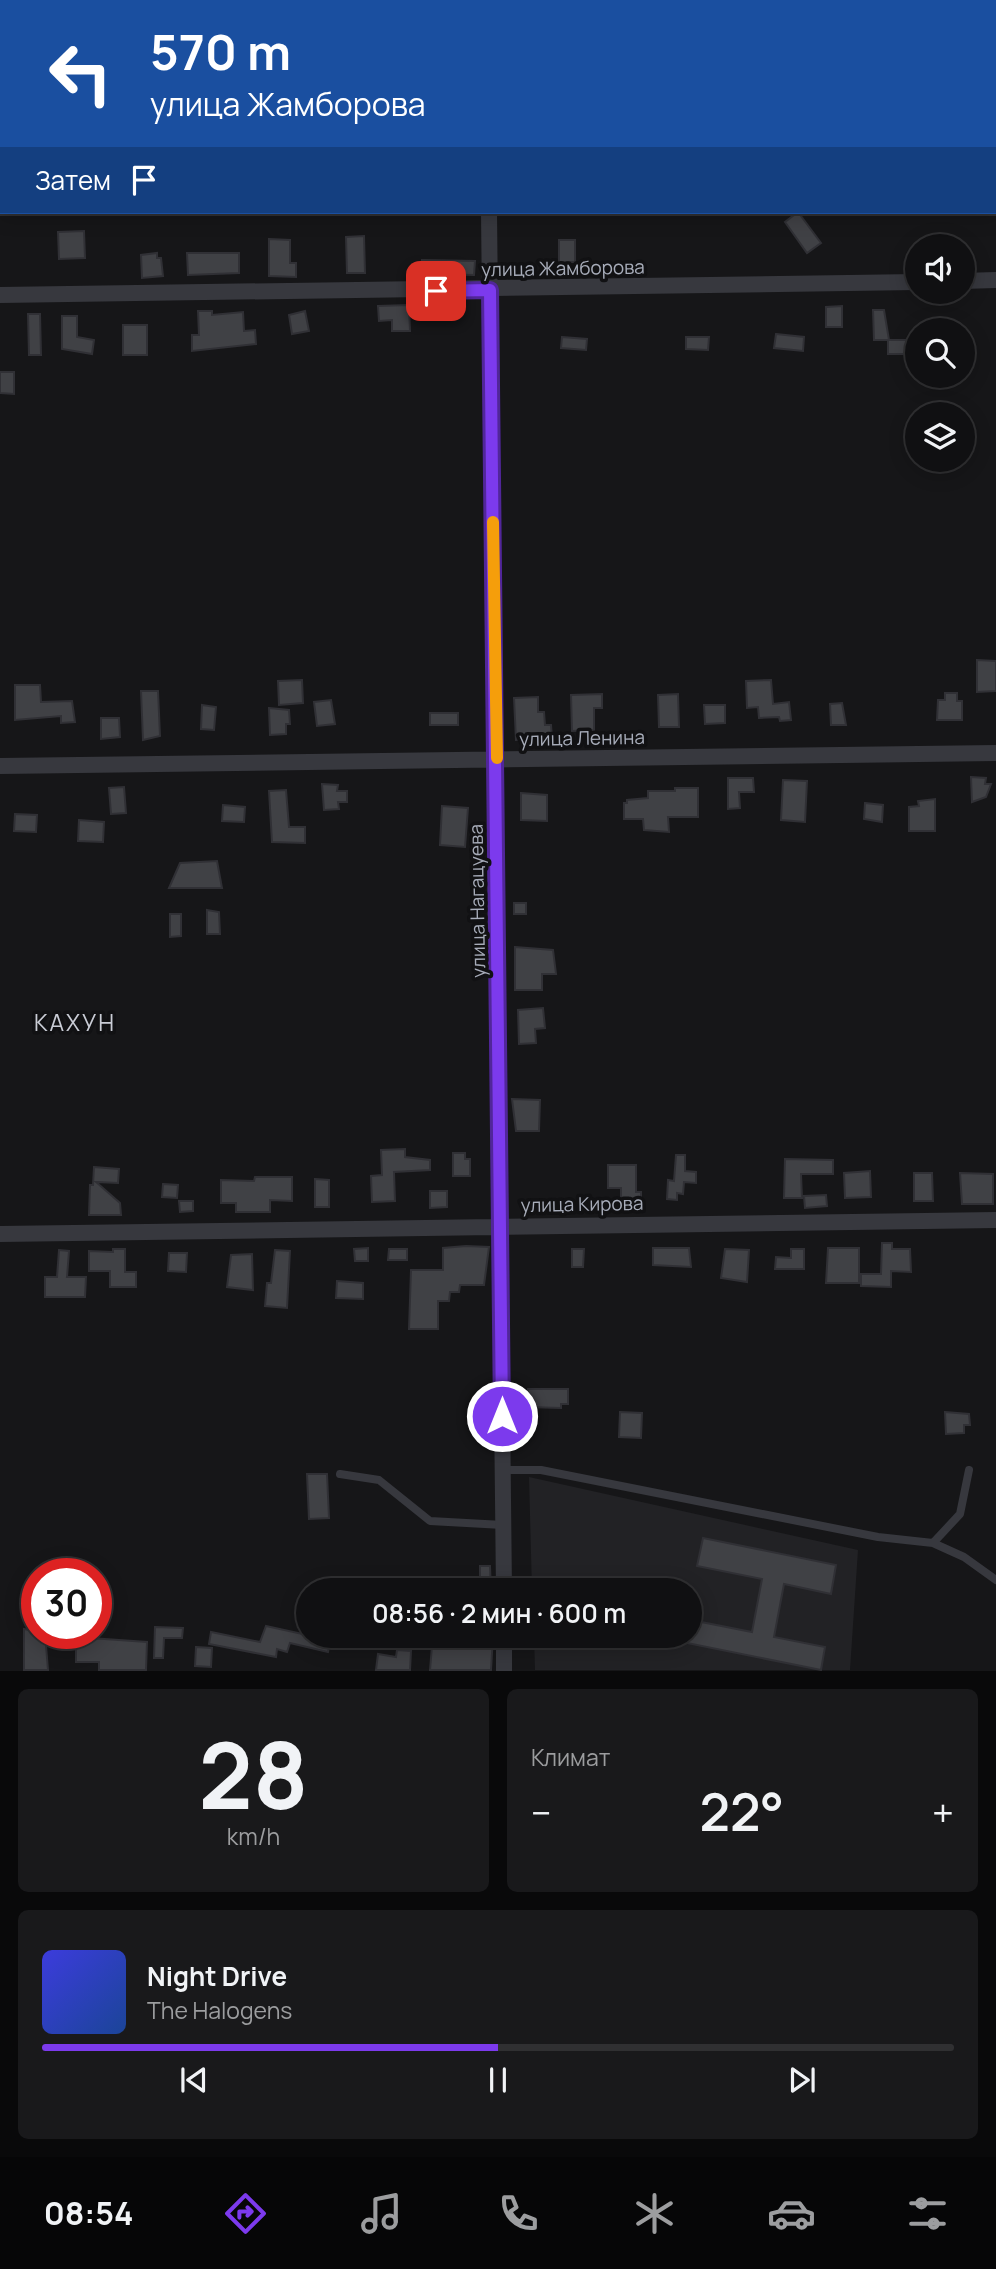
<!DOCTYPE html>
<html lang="ru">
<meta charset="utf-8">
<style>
:root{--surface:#101012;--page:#19191b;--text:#f1f3f6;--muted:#9c9d9f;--line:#303032;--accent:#7c3aed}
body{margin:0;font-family:Manrope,sans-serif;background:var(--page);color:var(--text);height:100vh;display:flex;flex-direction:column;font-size:26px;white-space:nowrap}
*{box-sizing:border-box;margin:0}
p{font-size:23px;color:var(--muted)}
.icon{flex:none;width:38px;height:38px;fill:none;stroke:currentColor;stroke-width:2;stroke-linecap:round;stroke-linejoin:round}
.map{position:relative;height:1671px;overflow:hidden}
.sheet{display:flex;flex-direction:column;gap:18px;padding:18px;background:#09090a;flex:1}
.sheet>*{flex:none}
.guide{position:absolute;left:0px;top:0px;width:998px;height:214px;box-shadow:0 4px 18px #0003,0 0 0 2px var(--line);background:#1a4fa0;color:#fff;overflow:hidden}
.fabs{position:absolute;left:905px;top:234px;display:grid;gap:14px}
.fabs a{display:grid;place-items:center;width:70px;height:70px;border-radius:50%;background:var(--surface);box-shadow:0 4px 18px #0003,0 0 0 2px var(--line);font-size:35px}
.speed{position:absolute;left:21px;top:1558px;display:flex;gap:14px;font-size:35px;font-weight:700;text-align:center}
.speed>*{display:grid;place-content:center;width:91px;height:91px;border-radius:50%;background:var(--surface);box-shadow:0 4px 18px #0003,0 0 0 2px var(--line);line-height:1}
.speed .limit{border:10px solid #d22;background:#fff;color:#111}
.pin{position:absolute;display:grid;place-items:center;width:60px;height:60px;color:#fff;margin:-30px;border-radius:14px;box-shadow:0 4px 10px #0006}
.me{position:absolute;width:77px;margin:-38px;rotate:0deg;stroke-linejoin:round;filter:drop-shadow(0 0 5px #0008)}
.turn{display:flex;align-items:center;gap:24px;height:147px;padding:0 35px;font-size:32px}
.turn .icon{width:91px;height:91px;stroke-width:2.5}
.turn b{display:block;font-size:49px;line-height:60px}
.then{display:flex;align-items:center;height:66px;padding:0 35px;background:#0003;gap:14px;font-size:26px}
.big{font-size:52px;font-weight:600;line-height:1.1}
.sheet .card{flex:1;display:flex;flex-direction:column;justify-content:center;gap:10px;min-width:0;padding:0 24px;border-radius:10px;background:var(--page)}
.sheet .dial{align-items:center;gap:0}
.dial b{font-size:91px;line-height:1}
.song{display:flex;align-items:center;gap:21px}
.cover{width:84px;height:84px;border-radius:10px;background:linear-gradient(135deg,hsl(240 70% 55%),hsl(220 70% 35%))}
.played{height:7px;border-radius:4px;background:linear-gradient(90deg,var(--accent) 50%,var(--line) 50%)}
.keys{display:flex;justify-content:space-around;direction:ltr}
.heat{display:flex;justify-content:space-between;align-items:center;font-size:38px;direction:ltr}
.sheet .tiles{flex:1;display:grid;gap:18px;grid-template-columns:1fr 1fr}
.card:last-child{grid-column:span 2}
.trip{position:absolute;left:296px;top:1578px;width:406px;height:70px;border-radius:35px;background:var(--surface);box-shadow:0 4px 18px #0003,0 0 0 2px var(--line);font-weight:600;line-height:70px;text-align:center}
.dock{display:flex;height:112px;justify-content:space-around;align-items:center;background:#060607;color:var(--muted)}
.dock .icon{width:49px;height:49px}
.dock .selected{color:var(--accent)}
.dock b{font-size:32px;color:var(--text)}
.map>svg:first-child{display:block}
.built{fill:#222225}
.building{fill:#404145;stroke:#303035;stroke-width:2}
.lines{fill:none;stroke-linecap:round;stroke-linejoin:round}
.service{stroke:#37383e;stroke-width:8}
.minor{stroke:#37383e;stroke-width:16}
.route-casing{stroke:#51269a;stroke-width:18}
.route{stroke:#7c3aed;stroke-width:12}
.slow{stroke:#f59e0b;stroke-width:12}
.labels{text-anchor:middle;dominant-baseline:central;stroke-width:7;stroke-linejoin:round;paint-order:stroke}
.street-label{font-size:19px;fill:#a7acb9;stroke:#111113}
.quarter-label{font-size:23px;letter-spacing:2px;fill:#c9ccd5;stroke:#111113}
</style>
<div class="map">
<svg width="996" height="1671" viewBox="0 0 996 1671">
<rect width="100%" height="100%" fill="#161618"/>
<!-- built -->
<path class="built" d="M529,1477L858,1550L850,1670H535L534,1636H690V1591H532Z"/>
<!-- building -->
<path class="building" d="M798,212L821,243L807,253L785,222Z
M84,231L85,258L59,259L58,232Z
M364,236L365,273H347L346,237Z
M269,239L290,240V263H296V277L269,276Z
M559,240H575V262H559Z
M157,253V258H161L163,276L142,278L141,255Z
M187,253H239V273L188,275Z
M422,260L475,261L474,275L422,274Z
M409,305L410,331H392V320L379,321L378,306Z
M842,306V327H826V307Z
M873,310H884L889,340H874Z
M198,311H212V315L243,312L244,331L255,330L256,344L192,351V335H199Z
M305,311L309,331L292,334L289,315Z
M28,314H40L41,355H29Z
M62,316H77V337L94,340L92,354L62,349Z
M123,325H147V355H123Z
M776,334L804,337L803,351L774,348Z
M562,337L587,339L586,350L561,348Z
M686,337H709L708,350L686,349Z
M888,340H914V354H888Z
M0,372H14V394L0,393Z
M977,660L996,661V691L977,692Z
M302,680L303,703L279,705L278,681Z
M771,680L773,704L789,702L791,720L780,721L779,717L759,718L758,707L747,708L746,681Z
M15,685H40L41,702L72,701L75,722L61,723V716L15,720Z
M141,691H158L160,736L143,740Z
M945,693H957V701H962V720H937L938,700H945Z
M602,694V708H594V730L572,731L571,695Z
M678,694L679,727H659L658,695Z
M538,697V712H544L545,725H551L552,738L516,740L514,698Z
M331,700L335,724L317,726L314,702Z
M842,703L846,725H831L830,704Z
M202,705L216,707L214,730L201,729Z
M704,705H725V723L705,724Z
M269,708L289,710L290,724H286V734L270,735Z
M430,713H458V725H430Z
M101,718H119L120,737L101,739Z
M971,777L986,778L985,784H991L986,797L972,802Z
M728,778H753L754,792H739L740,808L728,809Z
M783,780L807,781L805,822L781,820Z
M322,784L338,785L337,791H347V802H338L339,809L324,810Z
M124,787L126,813L111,814L109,788Z
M675,788H698V817H668L669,832L644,830L643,819H624V803H627V800L648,798V791H675Z
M286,790L289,827H305V843L272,842L269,791Z
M521,793L547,795V821L521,820Z
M935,799V831H909V807L919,806L918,801Z
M865,803L883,805L882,822L864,819Z
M223,805L245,807L244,822L222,821Z
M442,806L468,808L465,847L440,845Z
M15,814L37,815L36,832L14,831Z
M79,820L104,822L103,842L78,841Z
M217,861L222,888H169L180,863Z
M514,903H526V914H514Z
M207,910L219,912L220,934H207Z
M170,914H181V936L170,937Z
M515,947L553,950L556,974H542V990H515Z
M543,1008L545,1028L535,1029L536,1043L519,1044L518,1010Z
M512,1099L540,1100L539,1131H516Z
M405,1149V1157L430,1160V1170L394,1172L395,1201L372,1202L371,1176L382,1175L381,1150Z
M453,1153H465V1159H470V1176H453Z
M676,1155H685V1171L696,1172V1183L684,1182L683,1194L677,1193V1200L667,1199L668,1180L674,1181Z
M785,1159L833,1160V1174H801L802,1198H784Z
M608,1165H636V1192H641V1206L621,1207V1188H608Z
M94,1167L119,1169L118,1183L96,1182L120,1203L121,1215H89L90,1185H93Z
M870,1171L871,1197L845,1198L844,1173Z
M914,1173H932L933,1201H914Z
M960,1173L993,1174V1204H962Z
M255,1177H292V1201L270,1200V1212H236V1203H221V1180L254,1181Z
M315,1179L329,1180V1207H315Z
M163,1184L178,1185L177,1198L162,1197Z
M430,1191H447V1207L430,1208Z
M826,1195L827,1206L805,1208L804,1196Z
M179,1201H193V1211L180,1212Z
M882,1243H892V1249H910L911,1272L891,1271V1287L861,1286V1274H881Z
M466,1246L489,1247L484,1285H460L459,1292H450L449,1301H438V1329H409L411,1270H443V1248Z
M368,1248V1261H355L354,1249Z
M653,1248H689L691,1267L653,1265Z
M828,1248H859V1283H826Z
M113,1249H125V1272H136V1287H110V1271H89V1251L113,1252Z
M389,1249H407V1260H388Z
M572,1249H584L583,1267H572Z
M725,1249L749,1250L747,1282L721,1278Z
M791,1249H804V1269H775L776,1257L791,1258Z
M59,1250L69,1251L67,1277H86L85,1297H45V1277H57Z
M275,1250L290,1251L287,1308L265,1306L267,1283H271Z
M169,1253H187L186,1272L168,1271Z
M252,1254L253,1290L227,1287L231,1255Z
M337,1281L363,1283V1299L336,1298Z
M528,1389H568V1404H561V1408L527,1407Z
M620,1412L642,1413L641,1438L619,1437Z
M945,1412L969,1414L970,1425H964V1433L946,1434Z
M307,1474H327L329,1518L309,1519Z
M703,1538L836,1565L831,1594L784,1584L774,1637L825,1647L821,1670L687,1643L691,1620L752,1632L762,1579L697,1566Z
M480,1566H490L491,1591H480Z
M266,1626L330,1640L328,1652L290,1643L287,1652L277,1649L276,1657L209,1644L211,1632L260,1642Z
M155,1627L183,1628L182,1638H164L163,1658H154Z
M24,1629L45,1633L48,1670H24Z
M411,1636H493L491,1670H430L432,1646H411Z
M76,1637L147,1642L146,1670H99V1662H76Z
M196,1647L212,1648L211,1667L195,1666Z
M397,1650L411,1651L410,1670H376L378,1654L396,1657Z"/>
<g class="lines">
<!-- service -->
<path class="service" d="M503,1470H541L878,1537L933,1543L964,1557L996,1580
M340,1474L379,1480L430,1521L503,1525
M933,1543L960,1514L969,1470"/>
<!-- minor -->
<path class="minor" d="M485,0V2
M489,212L504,1591
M962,281L996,280
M0,295L917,282
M0,766L996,753
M0,1234L996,1220
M504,1636V1671"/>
</g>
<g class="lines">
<!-- route casing -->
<g class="route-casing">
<path id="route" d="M436,291L490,290L502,1416"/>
</g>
<!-- route -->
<use href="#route" class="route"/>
<!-- slow -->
<path class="slow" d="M493,522L497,758"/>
</g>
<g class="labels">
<!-- street labels -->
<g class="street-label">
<text transform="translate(563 268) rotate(-1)">улица Жамборова</text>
<text transform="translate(582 738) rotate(-1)">улица Ленина</text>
<text transform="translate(477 901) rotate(-91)">улица Нагацуева</text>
<text transform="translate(582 1204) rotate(-1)">улица Кирова</text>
</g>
<!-- quarter labels -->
<g class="quarter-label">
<text x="75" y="1022">КАХУН</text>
</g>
</g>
</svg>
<div class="fabs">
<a><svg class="icon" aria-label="sound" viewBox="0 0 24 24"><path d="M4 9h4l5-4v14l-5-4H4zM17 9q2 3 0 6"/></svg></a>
<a><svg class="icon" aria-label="search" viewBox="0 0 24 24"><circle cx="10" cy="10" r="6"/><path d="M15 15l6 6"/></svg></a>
<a><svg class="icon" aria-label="layers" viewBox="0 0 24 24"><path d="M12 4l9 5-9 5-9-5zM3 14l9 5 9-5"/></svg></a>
</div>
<div class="speed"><div class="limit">30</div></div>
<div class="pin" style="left:436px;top:291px;background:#d93025"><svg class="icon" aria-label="arrive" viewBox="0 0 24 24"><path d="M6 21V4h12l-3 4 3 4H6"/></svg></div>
<svg class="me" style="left:502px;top:1416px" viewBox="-20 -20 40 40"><circle r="17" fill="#7c3aed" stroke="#fff" stroke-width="3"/><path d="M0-11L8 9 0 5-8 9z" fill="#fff"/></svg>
<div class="trip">08:56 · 2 мин · 600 m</div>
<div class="guide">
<div class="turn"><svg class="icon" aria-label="left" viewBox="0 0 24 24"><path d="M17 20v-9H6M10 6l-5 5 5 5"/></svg><div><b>570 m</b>улица Жамборова</div></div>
<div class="then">Затем<svg class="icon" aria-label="arrive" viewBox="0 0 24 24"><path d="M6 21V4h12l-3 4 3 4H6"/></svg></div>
</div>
</div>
<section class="sheet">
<div class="tiles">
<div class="card dial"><b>28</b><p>km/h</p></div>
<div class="card"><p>Климат</p>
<div class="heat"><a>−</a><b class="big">22°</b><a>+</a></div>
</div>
<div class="card">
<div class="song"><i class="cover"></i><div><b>Night Drive</b><p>The Halogens</p></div></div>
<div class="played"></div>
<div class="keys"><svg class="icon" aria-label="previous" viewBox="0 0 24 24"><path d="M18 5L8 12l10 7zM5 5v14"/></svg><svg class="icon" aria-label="pause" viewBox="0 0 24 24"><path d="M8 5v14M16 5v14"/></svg><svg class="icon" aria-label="next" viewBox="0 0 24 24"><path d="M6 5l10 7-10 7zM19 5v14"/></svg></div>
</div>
</div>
</section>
<nav class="dock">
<b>08:54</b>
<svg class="icon selected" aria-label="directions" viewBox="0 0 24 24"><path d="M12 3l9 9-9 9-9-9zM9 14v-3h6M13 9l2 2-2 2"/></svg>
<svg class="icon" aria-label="music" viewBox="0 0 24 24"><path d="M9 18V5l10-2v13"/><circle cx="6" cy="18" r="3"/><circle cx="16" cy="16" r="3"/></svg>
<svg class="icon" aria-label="phone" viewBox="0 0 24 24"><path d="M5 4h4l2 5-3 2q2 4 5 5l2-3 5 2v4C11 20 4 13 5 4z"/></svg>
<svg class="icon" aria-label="climate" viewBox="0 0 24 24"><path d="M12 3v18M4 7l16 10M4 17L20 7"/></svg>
<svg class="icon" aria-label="car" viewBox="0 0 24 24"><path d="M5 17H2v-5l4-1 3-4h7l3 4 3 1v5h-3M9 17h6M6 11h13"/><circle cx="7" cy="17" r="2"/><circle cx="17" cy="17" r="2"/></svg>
<svg class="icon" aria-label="filters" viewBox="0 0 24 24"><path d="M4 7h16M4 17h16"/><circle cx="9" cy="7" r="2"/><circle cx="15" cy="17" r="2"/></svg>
</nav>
